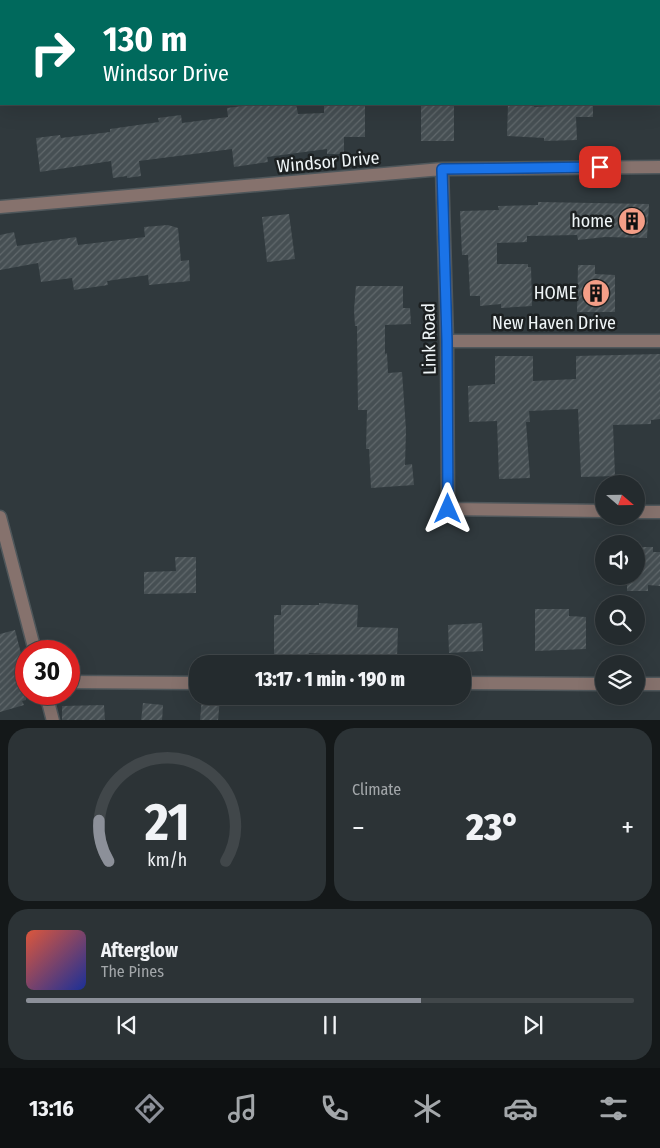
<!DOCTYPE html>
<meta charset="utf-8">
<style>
:root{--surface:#242b2e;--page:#2c3336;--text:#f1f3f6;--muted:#a3a7aa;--line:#41474a;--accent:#8c9099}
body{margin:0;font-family:"Fira Sans Condensed",sans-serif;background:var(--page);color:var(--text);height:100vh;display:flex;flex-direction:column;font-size:19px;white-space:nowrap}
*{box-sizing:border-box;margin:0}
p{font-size:16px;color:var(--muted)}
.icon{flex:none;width:28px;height:28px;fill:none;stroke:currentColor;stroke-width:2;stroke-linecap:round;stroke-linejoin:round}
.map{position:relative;height:720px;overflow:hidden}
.drawer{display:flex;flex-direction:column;gap:8px;padding:8px;background:#141819;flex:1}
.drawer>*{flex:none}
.hud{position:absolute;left:0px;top:0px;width:660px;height:105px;box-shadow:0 5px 20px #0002,0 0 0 1px var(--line);background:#00695c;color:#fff;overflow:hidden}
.needle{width:32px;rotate:110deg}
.tools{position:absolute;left:595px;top:475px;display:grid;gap:10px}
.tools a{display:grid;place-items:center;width:50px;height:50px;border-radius:50%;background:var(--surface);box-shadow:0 5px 20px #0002,0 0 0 1px var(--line);font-size:25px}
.speed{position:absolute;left:15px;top:640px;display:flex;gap:10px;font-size:25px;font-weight:700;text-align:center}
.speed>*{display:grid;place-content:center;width:65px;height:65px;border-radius:50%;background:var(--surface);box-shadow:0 5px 20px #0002,0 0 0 1px var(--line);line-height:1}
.speed .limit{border:8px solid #d22;background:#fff;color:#111}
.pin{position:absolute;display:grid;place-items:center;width:42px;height:42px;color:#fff;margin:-21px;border-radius:10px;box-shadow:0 2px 8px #0006}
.me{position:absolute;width:55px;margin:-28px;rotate:0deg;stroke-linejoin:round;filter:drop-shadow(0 0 4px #0008)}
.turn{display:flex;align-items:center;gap:18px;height:105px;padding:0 20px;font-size:22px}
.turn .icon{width:65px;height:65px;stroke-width:2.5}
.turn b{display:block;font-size:35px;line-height:42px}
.big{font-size:38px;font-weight:800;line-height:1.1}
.drawer .card{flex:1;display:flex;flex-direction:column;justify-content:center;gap:8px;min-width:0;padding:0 18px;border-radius:20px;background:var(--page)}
.drawer .dial{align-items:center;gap:0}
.dial svg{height:130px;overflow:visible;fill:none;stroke:var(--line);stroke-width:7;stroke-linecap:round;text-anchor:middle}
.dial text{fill:var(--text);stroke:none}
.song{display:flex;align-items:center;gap:15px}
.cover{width:60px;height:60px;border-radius:8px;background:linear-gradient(135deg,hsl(10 70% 55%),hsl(230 70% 35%))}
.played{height:5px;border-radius:2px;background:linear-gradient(90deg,var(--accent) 65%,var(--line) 65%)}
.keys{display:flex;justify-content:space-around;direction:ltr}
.heat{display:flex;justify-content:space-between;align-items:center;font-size:28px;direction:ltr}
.drawer .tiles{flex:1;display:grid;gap:8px;grid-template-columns:1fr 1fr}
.card:last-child{grid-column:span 2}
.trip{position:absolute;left:189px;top:655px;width:282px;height:50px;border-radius:20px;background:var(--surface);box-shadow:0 5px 20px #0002,0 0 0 1px var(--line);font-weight:800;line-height:50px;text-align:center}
.dock{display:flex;height:80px;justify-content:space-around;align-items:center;background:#0e1112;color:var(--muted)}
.dock .icon{width:35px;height:35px}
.dock .active{color:var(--accent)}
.dock b{font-size:22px;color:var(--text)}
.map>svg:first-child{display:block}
.building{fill:url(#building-hatch)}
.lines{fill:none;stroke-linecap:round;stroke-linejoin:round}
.street-casing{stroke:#4f575b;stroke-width:15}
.street{stroke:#86726d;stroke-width:12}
.route-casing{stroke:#114b97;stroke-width:12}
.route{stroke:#1a73e8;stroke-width:9}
.labels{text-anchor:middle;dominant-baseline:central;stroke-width:5;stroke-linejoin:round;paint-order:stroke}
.street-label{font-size:18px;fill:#eff5f7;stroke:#1c2021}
.poi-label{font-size:18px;fill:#eff5f7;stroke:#1c2021;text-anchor:end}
</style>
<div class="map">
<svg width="660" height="721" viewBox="0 0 660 721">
<defs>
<pattern id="building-hatch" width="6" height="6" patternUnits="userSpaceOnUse" patternTransform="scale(1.25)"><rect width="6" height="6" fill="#464f53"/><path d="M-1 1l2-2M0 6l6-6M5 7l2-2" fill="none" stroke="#61696c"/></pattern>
</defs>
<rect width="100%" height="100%" fill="#30393d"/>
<!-- building -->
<path class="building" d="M257,104H296L298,114L324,113V104H365V137H344V154H327V149L267,157L268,162L234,167L232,149L139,161L141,176L127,178V176L113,178L111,161L40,172L36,138L60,135L61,138L110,132V129L159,122L158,118L181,115L182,123L228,117L227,108Z
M421,104H454V141H421Z
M508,104H535L534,107L593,104V117H576L577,140L544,141V138L507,136Z
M538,202L649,204L647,238L605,237L578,240L577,235L527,236V242L497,243V264H528V267H531L532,306L501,308V304L480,306V296H470L468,255H462L460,211L499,210L498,206L538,205Z
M289,214L295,259L267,262L262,217Z
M168,225L178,228L181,261L189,260L190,281L149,285L148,275L107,281L108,285L74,290L72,278L41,282L38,263L0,270V235L14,232L17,246L76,237L78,245L145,237L144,227Z
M578,265H595V274L615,275V312H577Z
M356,286H403V308H410L411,324L385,325V354L387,353L388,373L402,372L406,430L405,465L412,464L414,485L371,488L369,449H366L367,410H358L357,326H355L354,310Z
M660,354V419L651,420V424L613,425L615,476L581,477L578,409L529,411L530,422H526L530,478L499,479L497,421L469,422L468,386L495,384V356H533V381L576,379V356Z
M636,547H653V552H660V586L648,585V591H627V576H636Z
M175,557H196V593L144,594V572L176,571Z
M319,603L358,605L357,627L398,628L397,658L309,653V655H274V615H281V605H319Z
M535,609H569V616L586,617V649L535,651Z
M482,623L483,651L449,653L448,625Z
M15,630L26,673V700L22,701L24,705L0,712V634Z
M202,696L220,698L218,721H200Z
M143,703L163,705L162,721H141Z
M104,705L105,721H62V706Z"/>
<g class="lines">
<!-- street casing -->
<g class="street-casing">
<path id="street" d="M272,1L283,0
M0,33L1,32
M442,169L447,341L448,509L604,511
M0,207L442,169L660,167
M447,341H660
M636,512H660
M0,517L35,651
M69,682L198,683
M462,683L604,684
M636,684H660
M46,694L53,721"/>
</g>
<!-- street -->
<use href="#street" class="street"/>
</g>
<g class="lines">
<!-- route casing -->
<g class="route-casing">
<path id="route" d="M448,509L447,341L442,169L600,167"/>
</g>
<!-- route -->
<use href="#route" class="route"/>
</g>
<!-- icons -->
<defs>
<g id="building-disc" transform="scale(1.4375)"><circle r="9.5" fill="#f49e87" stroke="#1c2021"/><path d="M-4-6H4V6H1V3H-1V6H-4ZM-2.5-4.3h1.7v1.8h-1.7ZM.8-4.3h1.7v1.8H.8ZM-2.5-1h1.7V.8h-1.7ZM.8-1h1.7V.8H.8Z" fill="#111"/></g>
</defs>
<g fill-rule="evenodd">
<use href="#building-disc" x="632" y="221"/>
<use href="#building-disc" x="596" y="293"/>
</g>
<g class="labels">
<!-- street labels -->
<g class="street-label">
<text transform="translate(328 162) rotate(-5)">Windsor Drive</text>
<text x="554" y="323">New Haven Drive</text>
<text transform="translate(429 339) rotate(-91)">Link Road</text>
</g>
<!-- poi labels -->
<g class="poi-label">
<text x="613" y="221">home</text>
<text x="577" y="293">HOME</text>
</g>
</g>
</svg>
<div class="tools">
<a><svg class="needle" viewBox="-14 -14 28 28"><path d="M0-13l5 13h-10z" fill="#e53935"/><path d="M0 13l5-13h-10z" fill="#a3a7aa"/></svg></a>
<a><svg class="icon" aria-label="sound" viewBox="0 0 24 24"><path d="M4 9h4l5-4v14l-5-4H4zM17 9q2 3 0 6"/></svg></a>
<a><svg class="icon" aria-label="search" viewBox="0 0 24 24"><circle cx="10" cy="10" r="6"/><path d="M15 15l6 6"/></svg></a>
<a><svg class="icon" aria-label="layers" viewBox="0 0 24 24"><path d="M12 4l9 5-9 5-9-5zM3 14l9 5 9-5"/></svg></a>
</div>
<div class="speed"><div class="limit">30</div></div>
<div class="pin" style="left:600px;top:167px;background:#d93025"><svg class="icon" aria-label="arrive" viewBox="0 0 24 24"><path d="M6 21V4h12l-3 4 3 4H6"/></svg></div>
<svg class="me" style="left:448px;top:509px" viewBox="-20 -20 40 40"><path d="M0-17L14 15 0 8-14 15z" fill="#1a73e8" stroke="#fff" stroke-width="4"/></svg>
<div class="trip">13:17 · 1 min · 190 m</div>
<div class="hud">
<div class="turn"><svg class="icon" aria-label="right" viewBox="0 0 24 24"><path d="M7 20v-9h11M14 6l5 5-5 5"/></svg><div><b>130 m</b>Windsor Drive</div></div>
</div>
</div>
<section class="drawer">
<div class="tiles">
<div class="card dial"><svg viewBox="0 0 100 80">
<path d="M14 69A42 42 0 1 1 86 69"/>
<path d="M14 69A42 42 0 0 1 8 44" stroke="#8c9099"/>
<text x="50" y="56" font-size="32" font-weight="700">21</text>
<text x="50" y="72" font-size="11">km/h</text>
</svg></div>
<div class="card"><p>Climate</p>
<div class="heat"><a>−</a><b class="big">23°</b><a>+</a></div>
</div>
<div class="card">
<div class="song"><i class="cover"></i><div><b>Afterglow</b><p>The Pines</p></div></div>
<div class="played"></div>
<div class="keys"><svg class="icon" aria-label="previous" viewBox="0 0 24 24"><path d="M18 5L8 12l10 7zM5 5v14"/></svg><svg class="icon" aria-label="pause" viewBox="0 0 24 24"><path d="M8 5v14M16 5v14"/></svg><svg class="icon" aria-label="next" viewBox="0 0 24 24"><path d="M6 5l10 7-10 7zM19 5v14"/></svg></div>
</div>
</div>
</section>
<nav class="dock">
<b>13:16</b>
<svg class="icon active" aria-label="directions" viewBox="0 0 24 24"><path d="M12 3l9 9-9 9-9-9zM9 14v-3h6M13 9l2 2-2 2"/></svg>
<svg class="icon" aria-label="music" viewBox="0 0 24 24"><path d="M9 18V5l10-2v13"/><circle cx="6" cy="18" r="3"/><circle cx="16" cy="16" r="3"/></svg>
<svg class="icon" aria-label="phone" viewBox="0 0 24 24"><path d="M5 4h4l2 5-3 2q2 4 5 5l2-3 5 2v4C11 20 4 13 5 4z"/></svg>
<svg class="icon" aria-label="climate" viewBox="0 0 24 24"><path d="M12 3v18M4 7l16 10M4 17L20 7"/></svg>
<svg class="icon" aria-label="car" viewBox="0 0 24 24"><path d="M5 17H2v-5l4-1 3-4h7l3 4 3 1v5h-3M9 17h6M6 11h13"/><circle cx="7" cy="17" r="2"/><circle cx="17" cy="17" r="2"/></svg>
<svg class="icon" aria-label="filters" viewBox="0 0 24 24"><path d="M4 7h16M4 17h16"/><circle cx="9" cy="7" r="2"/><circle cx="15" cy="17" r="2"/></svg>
</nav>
